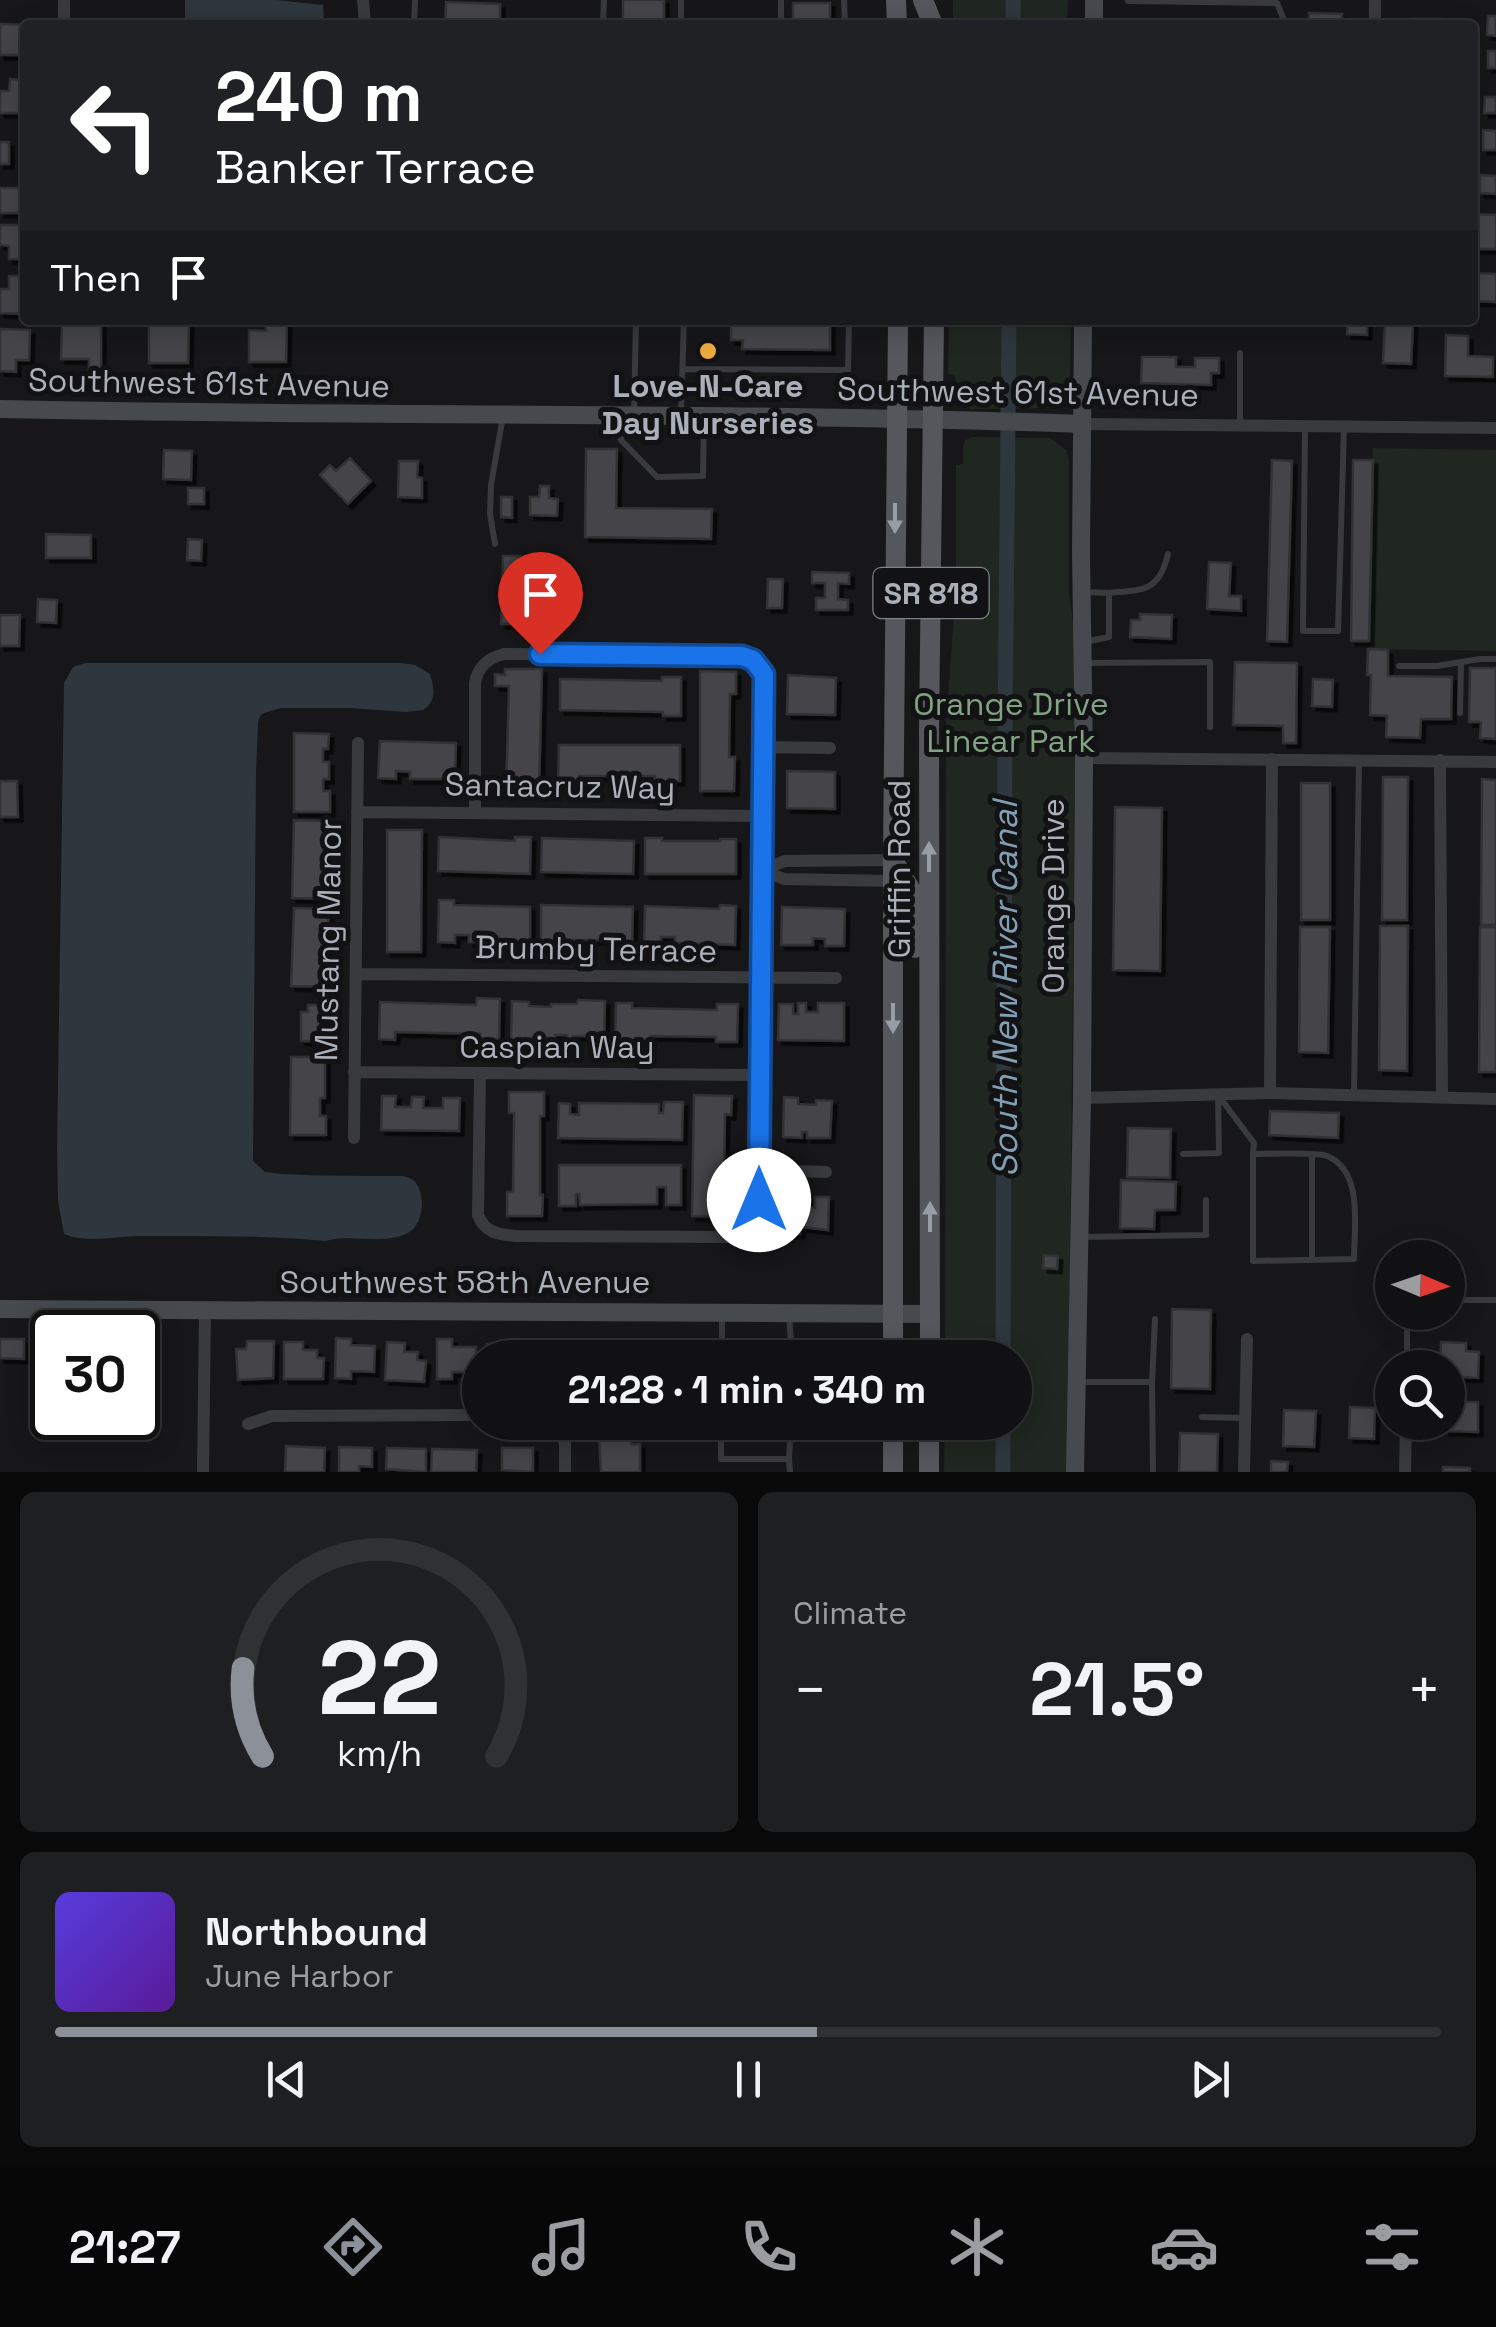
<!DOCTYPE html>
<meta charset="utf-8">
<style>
:root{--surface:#111113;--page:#1e1f21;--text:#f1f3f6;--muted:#9c9da0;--line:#303133;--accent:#8c9099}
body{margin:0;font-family:"Space Grotesk",sans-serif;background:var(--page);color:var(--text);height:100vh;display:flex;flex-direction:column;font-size:38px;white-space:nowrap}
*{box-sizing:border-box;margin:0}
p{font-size:32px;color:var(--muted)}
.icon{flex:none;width:55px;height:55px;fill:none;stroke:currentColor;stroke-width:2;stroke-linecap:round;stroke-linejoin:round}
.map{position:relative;height:1472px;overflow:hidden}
.drawer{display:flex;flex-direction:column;gap:20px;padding:20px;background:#09090a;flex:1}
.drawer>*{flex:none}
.banner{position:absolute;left:20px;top:20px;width:1458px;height:305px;border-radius:10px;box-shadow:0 5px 25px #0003,0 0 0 2px var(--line);background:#202124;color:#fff;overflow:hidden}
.needle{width:65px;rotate:92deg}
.controls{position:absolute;left:1375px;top:1240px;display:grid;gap:20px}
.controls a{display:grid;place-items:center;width:90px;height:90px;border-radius:50%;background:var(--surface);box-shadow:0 5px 25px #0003,0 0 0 2px var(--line);font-size:50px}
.speed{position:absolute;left:30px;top:1310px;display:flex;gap:20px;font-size:50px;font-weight:700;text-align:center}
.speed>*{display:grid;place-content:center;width:130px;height:130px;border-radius:50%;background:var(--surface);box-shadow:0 5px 25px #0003,0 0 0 2px var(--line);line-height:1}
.speed .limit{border:5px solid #111;border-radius:15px;background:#fff;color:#111}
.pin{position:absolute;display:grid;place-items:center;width:85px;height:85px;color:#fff;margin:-102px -42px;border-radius:50% 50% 50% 0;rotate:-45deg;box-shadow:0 0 10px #0007}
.pin .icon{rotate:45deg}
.me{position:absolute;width:110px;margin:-55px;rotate:0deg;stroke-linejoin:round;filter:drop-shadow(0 0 8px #0008)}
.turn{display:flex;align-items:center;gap:35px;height:210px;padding:0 30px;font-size:45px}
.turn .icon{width:130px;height:130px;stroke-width:2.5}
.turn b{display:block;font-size:70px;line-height:85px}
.then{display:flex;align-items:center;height:95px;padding:0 30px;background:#0003;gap:20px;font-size:38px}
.big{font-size:75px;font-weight:600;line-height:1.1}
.drawer .tile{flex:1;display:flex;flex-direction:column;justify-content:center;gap:15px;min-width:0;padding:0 35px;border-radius:15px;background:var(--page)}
.drawer .dial{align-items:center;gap:0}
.dial svg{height:260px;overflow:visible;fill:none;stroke:var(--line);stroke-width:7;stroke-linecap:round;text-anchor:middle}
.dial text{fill:var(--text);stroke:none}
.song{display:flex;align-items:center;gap:30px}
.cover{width:120px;height:120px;border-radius:15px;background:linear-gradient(135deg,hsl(250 70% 55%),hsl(270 70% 35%))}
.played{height:10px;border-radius:5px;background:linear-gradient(90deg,var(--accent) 55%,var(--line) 55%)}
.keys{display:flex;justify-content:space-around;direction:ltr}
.heat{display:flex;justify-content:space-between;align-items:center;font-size:55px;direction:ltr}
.drawer .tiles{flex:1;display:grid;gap:20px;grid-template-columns:1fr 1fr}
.tile:last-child{grid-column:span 2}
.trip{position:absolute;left:462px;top:1340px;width:570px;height:100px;border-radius:50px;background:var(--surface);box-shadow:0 5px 25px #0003,0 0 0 2px var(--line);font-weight:600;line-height:100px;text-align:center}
.tabs{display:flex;height:160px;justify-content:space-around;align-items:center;background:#070708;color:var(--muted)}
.tabs .icon{width:70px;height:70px}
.tabs .selected{color:var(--accent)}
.tabs b{font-size:45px;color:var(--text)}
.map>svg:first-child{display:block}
.green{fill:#1f2720}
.water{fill:#2e373d}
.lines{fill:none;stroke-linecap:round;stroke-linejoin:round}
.canal{stroke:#2e373d;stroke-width:15}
.building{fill:#444549;stroke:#313135;stroke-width:2.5;filter:url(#shadow)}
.lane{stroke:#383a3e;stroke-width:6}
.street{stroke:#383a3e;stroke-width:12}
.secondary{stroke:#46494e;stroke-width:18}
.primary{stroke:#55575d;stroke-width:20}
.oneway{fill:#999da7}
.route-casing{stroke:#114b97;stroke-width:25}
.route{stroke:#1a73e8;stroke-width:18}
.poi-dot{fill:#ebaa3d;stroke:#121214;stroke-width:4}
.labels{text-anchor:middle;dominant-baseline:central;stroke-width:10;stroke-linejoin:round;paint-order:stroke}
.shield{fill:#121214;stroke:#7c8088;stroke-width:2.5}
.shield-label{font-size:30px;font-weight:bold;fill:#aaafb9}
.street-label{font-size:32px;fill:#aaafb9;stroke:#121214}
.poi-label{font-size:32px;font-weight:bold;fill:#aaafb9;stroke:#121214}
.park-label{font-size:32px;fill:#82a382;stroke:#121214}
.water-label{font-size:35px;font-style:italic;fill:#829eb2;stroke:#121214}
</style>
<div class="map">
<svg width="1496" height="1472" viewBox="0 0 1496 1472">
<defs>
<filter id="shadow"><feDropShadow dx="4.5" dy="4.5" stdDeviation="0" flood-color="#0009"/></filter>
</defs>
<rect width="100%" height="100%" fill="#171719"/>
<!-- green -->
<path class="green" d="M953,0H1068L1067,25H953Z
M949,320H1071L1070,394L1052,408L971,409L961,405L956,395L955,375L948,374Z
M973,437L1050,438L1066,450L1069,459V591L1075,640L1076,684L1068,1472H944L945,1423L1015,1422V1358L945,1357L946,724L956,589V465L963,464V448L965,440Z
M1373,448L1496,450V651L1370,649Z"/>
<!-- water -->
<path class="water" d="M185,0H276L323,5L324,25H185Z
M85,663H401L415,665L430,674C434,687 437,702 423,710L406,712L350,708H281L264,713L260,716L258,723L256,773L253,1161L265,1172L281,1174C321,1176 360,1176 400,1176C404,1176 411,1178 414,1181C420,1186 421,1195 422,1203C422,1212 419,1225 411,1231C388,1247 350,1233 326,1241C264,1235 202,1236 140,1236C115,1236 89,1244 64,1234L58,1201L57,1149L64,683L73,667Z"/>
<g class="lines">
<!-- canal -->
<path class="canal" d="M1013,25V0
M1003,1358L1005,732L1009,320
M1003,1472V1422"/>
</g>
<!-- building -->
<path class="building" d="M623,0H664V25H623Z
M446,2L500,4V25H445Z
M793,3H830V25H793Z
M1309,13L1342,14V25H1309Z
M1488,16H1496V36L1487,35Z
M1412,19H1442V25H1412Z
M1172,22L1280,23V25H1171Z
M94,23L164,24V25H94Z
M0,24L31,25H25V55H0Z
M1488,51H1496V68H1488Z
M10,79L25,80V113H0V91H9Z
M1485,97H1496V113H1484Z
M1483,130L1496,131V150H1483Z
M0,142H9V164H0Z
M1480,175L1496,176V194L1480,193Z
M0,188H23V213H0Z
M1475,214L1496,215V249H1474Z
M0,225H25V259H9V246L0,245Z
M1472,273L1496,274V302L1472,301Z
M9,276H25V314L0,313V289H9Z
M266,320H287L286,362H249V330L266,331Z
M731,320H830V350L742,349L743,340H731Z
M1348,320H1367V335L1347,334Z
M149,322H189L188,363H149Z
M1385,322L1413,323L1411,364L1383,363Z
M62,323H101V371H89V359H61Z
M0,329L30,330L29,360H16V372L0,371Z
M1446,335L1468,336V356L1493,357V377L1445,376Z
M1142,357H1176V367H1195V358H1219V373H1211V385L1141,383Z
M586,449H617L616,508L712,509L711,539L585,537Z
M164,450L192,451L191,480L163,479Z
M350,458L371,481L348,504L320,475L330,465L336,471Z
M1272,460L1292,461L1287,642L1267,641Z
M1353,460H1373L1369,641H1351Z
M399,461H418L417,477L422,478V498L398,497Z
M540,486H549V498L558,499L557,516L530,515V497H539Z
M188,488H204V504H188Z
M501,497H512V518L501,517Z
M46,534L91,535V558H46Z
M188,539L202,540L201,561L187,560Z
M503,556H520L518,624H501Z
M1209,562L1231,563L1229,596H1241V611L1207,609Z
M812,572L849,573V584L838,583V599L848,600V610H816V598H825V583H812Z
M768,579H783L782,608H767Z
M38,599L57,600L56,623L37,622Z
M1140,614L1172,615L1171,639L1130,637L1131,620H1140Z
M0,615H20L19,646H0Z
M1368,649L1388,650V676L1452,677L1451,719H1421L1420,738L1386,737L1387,716L1370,715L1371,675H1367Z
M1235,662L1297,663L1296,743H1283V726L1233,725Z
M1470,668H1496V739L1480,738L1481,722H1469Z
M505,669H542L539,791L506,790L509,686H495V674L505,675Z
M700,671L736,672V694H730L729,757H735L734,791H700Z
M788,675L836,678L835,715L787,714Z
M662,677H681V716H663V712L560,710V679L662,681Z
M1313,679L1333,680L1332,707L1312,706Z
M294,733L329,734L328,749H323V762H329V779H323V791H330V812H294Z
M380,741L456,743L455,779H410V772L396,771V779L378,778Z
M559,745H680V781H655V776H579V783H558Z
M787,771L835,772V809L787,808Z
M1383,777H1408L1407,920H1382Z
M1482,779L1496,780V925H1481Z
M0,781H17L18,817H0Z
M1301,783H1330V920H1301Z
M1115,807L1162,808L1160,971L1113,970Z
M294,820L329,821V838H324V850H328V870H323L322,880H329V899L292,898Z
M387,830H422L421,952H387Z
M439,837L515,841V837H531L530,874L438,871Z
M542,838L634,841L633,874L541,872Z
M645,838H662V841H720V839H736V874H645Z
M439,900H454V905L530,907V943L469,942V935H455V943L438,942Z
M541,905L633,907L632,945L614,944V940H557V942H541Z
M720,905L736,906L735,945L675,943V937H661V944H644L645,906L719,909Z
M782,907L845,909L844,946H825V939L813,938V945H781Z
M294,908L329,909L328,927H323V938L328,939V950H322L321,968H328V987L291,986Z
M1380,926H1408L1407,1071L1379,1070Z
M1300,927H1330L1328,1053L1299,1052Z
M1480,927H1496V1072H1479Z
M477,998L500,999L499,1039L479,1038L480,1034L395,1032V1040L379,1039L380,1002L476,1005Z
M578,1000L605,1001L604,1043L590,1042V1036H573V1041L567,1040V1035H555V1038L532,1037V1044L511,1043L512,1001L529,1002V1006L551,1007V1004H577Z
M616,1003H632V1008L717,1010V1004H738L737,1042H716V1037L650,1036V1043H639V1038H635V1048H615Z
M798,1003H806V1012H818V1003H844V1041L778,1040L779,1004H793V1014H798Z
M308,1005H328L327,1041H301V1012H308Z
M291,1057H325V1098H320V1116H326V1135H290Z
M509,1092H544V1116H540V1195H543L542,1216H507V1192H513L514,1113H509Z
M694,1095L732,1096L731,1115L725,1114L724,1180H730V1189H725V1192H734L733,1217L692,1216Z
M382,1096H396L395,1107H411L412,1097H424L423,1108H443V1098H460L459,1131L381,1130Z
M784,1097L798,1098V1104L816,1105V1100L832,1101L830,1138H807V1132H802V1138L783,1137Z
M664,1102H683L682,1140L558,1138L559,1103L570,1104V1114L579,1115V1103L659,1104V1113H663Z
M1270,1111L1339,1113L1338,1138L1269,1135Z
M1128,1128L1171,1129L1170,1178L1127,1177Z
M559,1165H681V1205H666V1187H657V1204L580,1205L579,1194H576V1206H559Z
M1121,1180L1176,1182L1175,1210H1155L1154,1229L1120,1228Z
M783,1195L796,1196L795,1205H802V1197H808V1207L815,1208V1197H829L828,1230L801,1227L800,1234L782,1233Z
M1044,1255L1058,1256L1057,1269L1043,1268Z
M1384,1275H1392V1290H1383Z
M1448,1277H1459L1458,1292H1448Z
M1172,1309L1211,1310L1210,1389L1171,1388Z
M336,1338L351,1339V1345L375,1346L374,1372L351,1371V1379L335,1378Z
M0,1339H24V1359L0,1358Z
M437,1339H452V1347H476V1372H452V1379H437Z
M247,1341H274L273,1378L238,1380L236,1349H246Z
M284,1342H303V1350H317V1358H324L323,1379H284Z
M387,1342L405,1343L404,1352H418L417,1360L426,1361L424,1382L385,1380Z
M1441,1342L1466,1343V1351L1479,1352L1478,1378L1448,1376V1368H1440Z
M537,1343H558V1352H577V1358H537Z
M487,1344H506V1352H519V1358H487Z
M45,1358H52V1406H45Z
M138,1367L149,1368L148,1388H138Z
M1448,1402H1478V1432L1445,1431Z
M1350,1407L1375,1408L1374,1439L1349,1438Z
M1284,1410L1316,1411L1314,1447L1283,1446Z
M1180,1433L1218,1434L1217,1472H1179Z
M599,1437H631V1444H640V1472H601Z
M286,1446L325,1448L324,1472H285Z
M339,1447L372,1448V1467L359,1466V1472H339Z
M387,1448L426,1449V1472L386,1469Z
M502,1448H533V1472L502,1470Z
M432,1449L477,1450L476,1472H431Z
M1271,1461L1288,1462L1287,1472H1271Z
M1443,1467L1470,1468V1472H1443Z"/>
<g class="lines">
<!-- lane -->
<path class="lane" d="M681,0V25
M781,0V25
M844,0L845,25
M1128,1L1277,3L1286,25
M414,25L415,0
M603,25L604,0
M683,369L848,370L849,320
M681,411L684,320
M634,414L636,320
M621,417V440L657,477L703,476L704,419
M1240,424V353
M1305,427L1303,631H1338L1344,427
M495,544L490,514L491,485L503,416
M1109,593C1143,590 1159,592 1168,554
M1084,642L1109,637V593L1085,592
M1085,663L1210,662V727
M1399,666H1437L1480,659H1496
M1460,713L1461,662
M1354,1094L1359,761
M1183,1154L1219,1153L1218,1095L1254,1143L1253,1154V1261L1354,1259C1354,1228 1364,1171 1327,1156C1317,1152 1268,1154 1253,1154
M1080,1237L1206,1235V1200
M1312,1260V1156
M1448,1300H1496
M1407,1312V1368
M789,1315L792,1356
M722,1358V1314
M784,1358L792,1356L806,1358
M1078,1382H1152
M1202,1417L1244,1418
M721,1422V1459H789L790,1472
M789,1459L791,1422
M1153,1472L1152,1382L1155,1319"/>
<!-- street -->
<path class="street" d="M363,0L365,25
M64,25V0
M1375,25V0
M1082,424L1496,428
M763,747L830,748
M1084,758L1496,762
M1440,760L1442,1098
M357,812L762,816
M475,813V683C478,667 487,658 504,654L743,655L753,659L764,674L759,1214C754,1229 745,1237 729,1237L515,1236C498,1234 485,1233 478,1215L480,1074
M762,870L784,879L893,881
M762,870L785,861L893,860
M356,974L836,978
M354,1072L760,1075
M1270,1093L1272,759
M1082,1098L1270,1093L1496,1099
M354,1138L358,743
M759,1170L826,1172
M553,1422L565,1443V1472
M248,1424L272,1416L480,1415
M203,1472L205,1311
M1244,1472L1247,1339
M1405,1472L1406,1422"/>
<!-- secondary -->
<path class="secondary" d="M1094,25V0
M0,409C361,417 722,411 1082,424
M0,1309L930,1314
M1075,1472L1082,1098L1084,758L1081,552L1083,320"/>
<!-- primary -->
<path class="primary" d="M896,0L897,25
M923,0L933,25
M893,860L915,897V948
M893,1358V860L898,320
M930,1358L929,729L934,320
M893,1472V1422
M929,1472V1422"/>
</g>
<!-- one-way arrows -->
<defs><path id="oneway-solid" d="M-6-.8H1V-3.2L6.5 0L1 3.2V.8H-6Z" transform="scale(2.5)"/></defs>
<g class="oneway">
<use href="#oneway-solid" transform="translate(895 518) rotate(90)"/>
<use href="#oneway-solid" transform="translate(929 857) rotate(-90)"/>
<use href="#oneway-solid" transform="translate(893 1018) rotate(90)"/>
<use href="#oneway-solid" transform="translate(930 1217) rotate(-90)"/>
</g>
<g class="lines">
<!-- route casing -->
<g class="route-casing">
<path id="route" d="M540,654L742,656L753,660L764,674L759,1200"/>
</g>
<!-- route -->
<use href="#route" class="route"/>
</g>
<!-- markers -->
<circle class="poi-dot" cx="708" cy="351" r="10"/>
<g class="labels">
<!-- shield labels -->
<rect class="shield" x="873.5" y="568" width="115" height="50" rx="8"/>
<g class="shield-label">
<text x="931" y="593">SR 818</text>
</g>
<!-- street labels -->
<g class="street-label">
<text transform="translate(209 383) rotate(1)">Southwest 61st Avenue</text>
<text transform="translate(1018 392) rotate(1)">Southwest 61st Avenue</text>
<text transform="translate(560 786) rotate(1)">Santacruz Way</text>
<text transform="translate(899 869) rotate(-90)">Griffin Road</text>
<text transform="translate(1053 896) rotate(-90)">Orange Drive</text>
<text transform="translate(328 940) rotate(-89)">Mustang Manor</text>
<text transform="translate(596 949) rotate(1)">Brumby Terrace</text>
<text x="557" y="1047">Caspian Way</text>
<text x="465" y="1282">Southwest 58th Avenue</text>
</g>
<!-- poi labels -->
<g class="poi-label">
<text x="708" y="386">Love-N-Care<tspan x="708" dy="37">Day Nurseries</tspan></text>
</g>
<!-- park labels -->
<g class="park-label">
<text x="1011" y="704">Orange Drive<tspan x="1011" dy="37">Linear Park</tspan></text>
</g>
<!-- water labels -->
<g class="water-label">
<text transform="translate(1005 989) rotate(-90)">South New River Canal</text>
</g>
</g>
</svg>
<div class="controls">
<a><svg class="needle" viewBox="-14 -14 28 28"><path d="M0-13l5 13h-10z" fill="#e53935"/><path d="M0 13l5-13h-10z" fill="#9c9da0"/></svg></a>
<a><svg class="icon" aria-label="search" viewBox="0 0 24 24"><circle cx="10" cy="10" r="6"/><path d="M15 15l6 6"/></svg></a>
</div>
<div class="speed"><div class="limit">30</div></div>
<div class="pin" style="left:540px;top:654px;background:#d93025"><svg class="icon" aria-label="arrive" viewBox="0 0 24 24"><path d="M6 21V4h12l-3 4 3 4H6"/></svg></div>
<svg class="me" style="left:759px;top:1200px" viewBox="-20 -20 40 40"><circle r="19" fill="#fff"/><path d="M0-13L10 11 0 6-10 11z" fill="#1a73e8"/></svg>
<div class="trip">21:28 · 1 min · 340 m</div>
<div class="banner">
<div class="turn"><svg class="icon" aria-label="left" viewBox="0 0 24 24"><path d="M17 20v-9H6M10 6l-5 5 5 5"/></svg><div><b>240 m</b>Banker Terrace</div></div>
<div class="then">Then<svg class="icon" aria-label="arrive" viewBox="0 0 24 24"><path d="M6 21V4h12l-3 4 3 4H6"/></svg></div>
</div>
</div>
<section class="drawer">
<div class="tiles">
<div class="tile dial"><svg viewBox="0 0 100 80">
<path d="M14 69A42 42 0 1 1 86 69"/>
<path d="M14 69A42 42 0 0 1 8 42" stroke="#8c9099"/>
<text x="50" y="56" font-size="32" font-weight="700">22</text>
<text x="50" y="72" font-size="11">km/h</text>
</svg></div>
<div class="tile"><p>Climate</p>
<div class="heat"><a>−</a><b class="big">21.5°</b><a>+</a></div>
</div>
<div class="tile">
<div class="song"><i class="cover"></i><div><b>Northbound</b><p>June Harbor</p></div></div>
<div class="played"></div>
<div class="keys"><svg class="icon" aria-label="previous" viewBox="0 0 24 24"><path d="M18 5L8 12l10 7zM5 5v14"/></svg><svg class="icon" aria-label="pause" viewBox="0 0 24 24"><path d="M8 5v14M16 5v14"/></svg><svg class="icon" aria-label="next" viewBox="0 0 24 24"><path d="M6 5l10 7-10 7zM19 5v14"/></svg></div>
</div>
</div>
</section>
<nav class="tabs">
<b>21:27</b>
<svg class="icon selected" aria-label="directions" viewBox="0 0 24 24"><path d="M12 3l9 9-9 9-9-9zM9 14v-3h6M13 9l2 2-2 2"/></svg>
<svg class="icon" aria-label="music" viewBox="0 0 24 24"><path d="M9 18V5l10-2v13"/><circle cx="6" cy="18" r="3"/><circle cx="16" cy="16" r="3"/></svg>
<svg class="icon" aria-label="phone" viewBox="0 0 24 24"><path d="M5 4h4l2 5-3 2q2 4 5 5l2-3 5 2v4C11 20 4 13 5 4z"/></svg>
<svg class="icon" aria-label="climate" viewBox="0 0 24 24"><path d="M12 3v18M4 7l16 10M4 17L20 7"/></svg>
<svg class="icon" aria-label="car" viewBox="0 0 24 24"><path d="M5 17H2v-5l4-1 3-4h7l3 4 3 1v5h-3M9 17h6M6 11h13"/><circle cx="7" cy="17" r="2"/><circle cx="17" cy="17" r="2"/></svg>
<svg class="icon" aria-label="filters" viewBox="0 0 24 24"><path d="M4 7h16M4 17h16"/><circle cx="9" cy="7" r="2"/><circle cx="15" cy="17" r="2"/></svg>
</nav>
